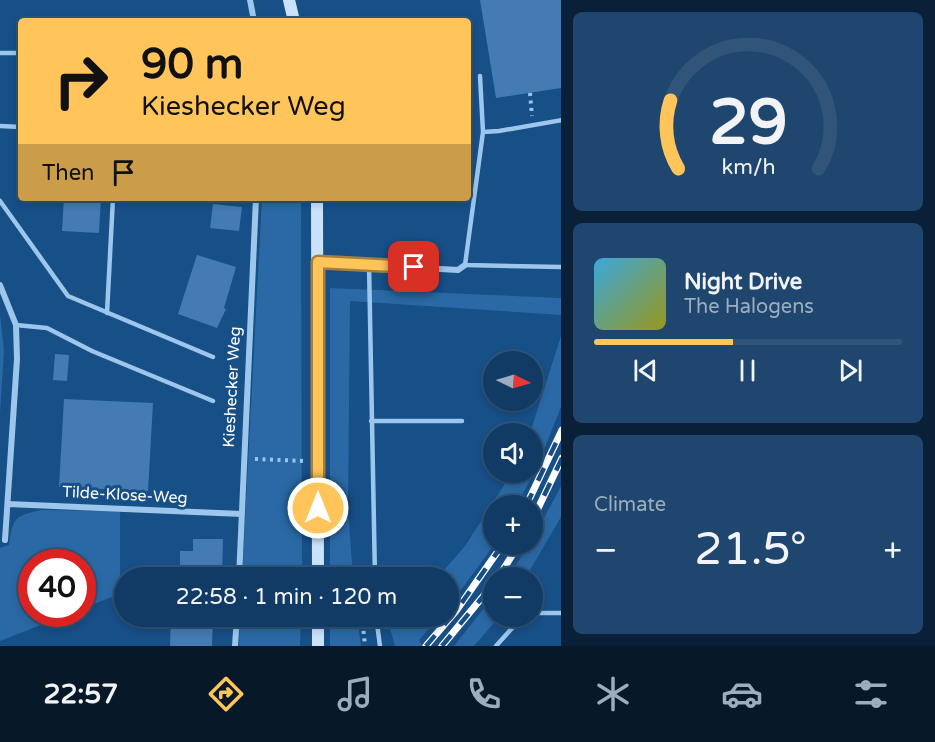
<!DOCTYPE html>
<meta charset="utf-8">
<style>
:root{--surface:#113b65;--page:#1e466e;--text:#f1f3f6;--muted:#9cadbf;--line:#305579;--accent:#ffc55a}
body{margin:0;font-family:"Varela Round",sans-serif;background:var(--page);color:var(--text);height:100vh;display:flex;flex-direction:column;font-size:22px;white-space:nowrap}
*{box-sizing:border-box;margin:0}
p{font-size:20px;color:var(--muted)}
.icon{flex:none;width:33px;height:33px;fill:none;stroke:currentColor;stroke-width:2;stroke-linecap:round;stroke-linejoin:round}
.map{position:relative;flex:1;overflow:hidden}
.details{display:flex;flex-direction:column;gap:12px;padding:12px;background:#092038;width:374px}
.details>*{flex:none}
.guide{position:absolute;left:18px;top:18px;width:453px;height:183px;border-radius:6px;box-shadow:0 3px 9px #0003,0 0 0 2px var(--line);background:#ffc55a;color:#111;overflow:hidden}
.needle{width:39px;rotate:95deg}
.tools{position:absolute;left:483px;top:351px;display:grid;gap:12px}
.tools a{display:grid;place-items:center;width:60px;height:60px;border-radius:50%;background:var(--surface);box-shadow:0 3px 9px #0003,0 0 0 2px var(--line);font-size:30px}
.speed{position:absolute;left:18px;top:549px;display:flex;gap:12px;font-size:30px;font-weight:700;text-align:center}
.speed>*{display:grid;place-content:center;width:78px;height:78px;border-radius:50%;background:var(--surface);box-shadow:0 3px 9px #0003,0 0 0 2px var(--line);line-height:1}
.speed .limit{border:9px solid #d22;background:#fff;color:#111}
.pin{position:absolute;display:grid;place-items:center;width:51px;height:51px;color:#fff;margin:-26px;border-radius:12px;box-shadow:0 3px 9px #0006}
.me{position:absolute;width:66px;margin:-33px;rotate:0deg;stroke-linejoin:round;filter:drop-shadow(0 0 4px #0008)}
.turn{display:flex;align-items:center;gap:21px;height:126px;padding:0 24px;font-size:27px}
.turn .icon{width:78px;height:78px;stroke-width:2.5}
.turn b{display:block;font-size:42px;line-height:51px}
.then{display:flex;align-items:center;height:57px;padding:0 24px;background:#0003;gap:12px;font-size:22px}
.big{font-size:45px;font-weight:600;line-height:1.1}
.details .widget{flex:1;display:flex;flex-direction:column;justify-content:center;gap:9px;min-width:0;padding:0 21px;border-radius:9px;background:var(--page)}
.details .dial{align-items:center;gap:0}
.dial svg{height:156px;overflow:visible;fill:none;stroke:var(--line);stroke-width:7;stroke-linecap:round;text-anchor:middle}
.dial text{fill:var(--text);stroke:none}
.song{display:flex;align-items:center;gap:18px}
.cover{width:72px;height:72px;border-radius:9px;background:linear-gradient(135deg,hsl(200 70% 55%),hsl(60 70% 35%))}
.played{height:6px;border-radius:3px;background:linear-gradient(90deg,var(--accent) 45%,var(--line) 45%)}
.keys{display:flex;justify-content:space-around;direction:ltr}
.heat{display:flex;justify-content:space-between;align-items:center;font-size:33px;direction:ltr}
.trip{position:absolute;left:114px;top:567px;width:345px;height:60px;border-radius:30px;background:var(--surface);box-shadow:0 3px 9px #0003,0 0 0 2px var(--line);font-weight:600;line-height:60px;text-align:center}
.tab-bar{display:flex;height:96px;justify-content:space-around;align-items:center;background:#071828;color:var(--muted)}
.tab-bar .icon{width:42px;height:42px}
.tab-bar .active{color:var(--accent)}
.tab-bar b{font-size:27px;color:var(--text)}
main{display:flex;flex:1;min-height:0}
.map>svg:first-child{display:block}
.green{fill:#2a69a5}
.building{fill:#447bb2}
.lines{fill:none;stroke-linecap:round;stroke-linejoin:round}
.path{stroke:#9dc6ed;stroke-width:4;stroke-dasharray:3 4.5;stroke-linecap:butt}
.lane{stroke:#9dc6ed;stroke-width:4.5}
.street{stroke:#9dc6ed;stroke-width:6}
.secondary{stroke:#cae2fa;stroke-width:12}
.rail-casing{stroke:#fff;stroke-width:7}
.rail{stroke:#174f87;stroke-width:4.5;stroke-dasharray:14;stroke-linecap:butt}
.route-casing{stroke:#a6803a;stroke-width:15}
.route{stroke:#ffc55a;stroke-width:10}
.labels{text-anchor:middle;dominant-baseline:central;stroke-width:6;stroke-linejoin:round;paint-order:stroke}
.street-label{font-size:16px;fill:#fff;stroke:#174f87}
</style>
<main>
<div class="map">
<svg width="562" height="646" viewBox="0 0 562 646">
<rect width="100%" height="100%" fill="#174f87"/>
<!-- green -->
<path class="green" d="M262,198H301L302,577H242Z
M330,288L561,298V315L350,301L348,509L353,577H330Z
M0,314L4,351L0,414Z
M561,336V407L537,467L517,505L494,506V545L449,606L448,578L438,577L465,546L512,473L532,472V434L530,433Z
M561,486V517L526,577H508L529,545L532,544L533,539Z
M41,510L120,511V594L83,608L82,562H32V614H69L0,641V548L9,545C13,518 14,516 41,510Z
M493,597L494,616L499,617L474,646H454Z
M402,616H439V617L419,640L423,646H395L390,628Z
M240,617H301L300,646H239Z
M330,617H357L361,646H330Z"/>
<!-- building -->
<path class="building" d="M480,0H561V88L496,98Z
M64,198H101L99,233L62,231Z
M213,204L242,207L239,231L210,228Z
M197,255L236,267L224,308L226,309L217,328L178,314Z
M55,354L69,355L67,381L53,380Z
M64,399L153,403L148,491L59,487Z
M193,539H223L222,578H180V551H193Z
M171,616H213L212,646H170Z"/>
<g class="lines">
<!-- path -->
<path class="path" d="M530,93L532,116
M255,459L304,461
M383,571L416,570
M358,578L357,571H364
M362,616L365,646"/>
<!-- lane -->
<path class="lane" d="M0,53H21
M480,76L483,132L465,265L562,267
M0,126L21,127
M483,132L499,131L562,120
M0,201L68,296L213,357
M369,264L375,578
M107,313L113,198
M16,325L47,328L92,351L213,401
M371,421H462
M532,613H562
M376,616L380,646
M496,646L523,616"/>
<!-- street -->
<path class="street" d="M250,0L254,21
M318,262L458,270L465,265
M0,285L16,325L17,359L5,540
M8,504L242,514
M239,578L256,198
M235,646L237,616"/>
<!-- secondary -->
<path class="secondary" d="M289,0L294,21
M317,198L318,578
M318,646V616"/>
<!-- rail casing -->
<g class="rail-casing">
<path id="rail" d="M526,506L562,430
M532,521L562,458
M498,578L519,544
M426,646L456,611L503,544
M442,646L494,583"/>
</g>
<!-- rail -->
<use href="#rail" class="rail"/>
</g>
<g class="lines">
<!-- route casing -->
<g class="route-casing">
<path id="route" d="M318,508V262L414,267"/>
</g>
<!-- route -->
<use href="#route" class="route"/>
</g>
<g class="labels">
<!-- street labels -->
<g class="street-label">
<text transform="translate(232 387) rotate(-87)">Kieshecker Weg</text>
<text transform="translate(125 495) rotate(3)">Tilde-Klose-Weg</text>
</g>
</g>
</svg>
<div class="tools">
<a><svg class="needle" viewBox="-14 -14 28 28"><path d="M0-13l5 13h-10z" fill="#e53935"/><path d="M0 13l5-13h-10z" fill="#9cadbf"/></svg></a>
<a><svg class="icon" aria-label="sound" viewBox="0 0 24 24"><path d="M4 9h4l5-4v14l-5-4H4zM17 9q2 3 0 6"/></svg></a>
<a>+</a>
<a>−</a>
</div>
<div class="speed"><div class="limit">40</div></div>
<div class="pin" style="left:414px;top:267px;background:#d93025"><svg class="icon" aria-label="arrive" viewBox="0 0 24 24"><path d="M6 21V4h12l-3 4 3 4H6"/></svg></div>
<svg class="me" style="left:318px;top:508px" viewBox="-20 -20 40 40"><circle r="17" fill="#ffc55a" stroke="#fff" stroke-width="3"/><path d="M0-11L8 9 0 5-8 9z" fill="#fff"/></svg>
<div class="trip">22:58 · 1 min · 120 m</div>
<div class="guide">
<div class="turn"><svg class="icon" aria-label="right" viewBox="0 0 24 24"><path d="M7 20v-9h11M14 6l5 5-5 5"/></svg><div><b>90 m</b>Kieshecker Weg</div></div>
<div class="then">Then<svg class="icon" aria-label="arrive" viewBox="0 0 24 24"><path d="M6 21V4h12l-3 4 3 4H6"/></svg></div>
</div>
</div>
<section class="details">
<div class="widget dial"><svg viewBox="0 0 100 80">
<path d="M14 69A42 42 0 1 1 86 69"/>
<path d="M14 69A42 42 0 0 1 10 34" stroke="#ffc55a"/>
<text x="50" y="56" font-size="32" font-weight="700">29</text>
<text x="50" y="72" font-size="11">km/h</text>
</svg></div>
<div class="widget">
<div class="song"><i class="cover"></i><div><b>Night Drive</b><p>The Halogens</p></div></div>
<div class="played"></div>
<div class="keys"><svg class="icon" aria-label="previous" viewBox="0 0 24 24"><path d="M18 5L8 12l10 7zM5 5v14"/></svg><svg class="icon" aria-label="pause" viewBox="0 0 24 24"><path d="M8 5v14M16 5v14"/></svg><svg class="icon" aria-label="next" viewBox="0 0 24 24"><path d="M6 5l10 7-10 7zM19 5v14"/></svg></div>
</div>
<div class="widget"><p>Climate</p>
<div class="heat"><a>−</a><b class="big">21.5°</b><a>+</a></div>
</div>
</section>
</main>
<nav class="tab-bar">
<b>22:57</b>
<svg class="icon active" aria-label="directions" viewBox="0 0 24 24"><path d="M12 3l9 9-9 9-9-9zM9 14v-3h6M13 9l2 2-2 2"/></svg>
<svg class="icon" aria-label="music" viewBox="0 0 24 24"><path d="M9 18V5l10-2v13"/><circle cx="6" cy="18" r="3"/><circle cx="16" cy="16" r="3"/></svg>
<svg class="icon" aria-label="phone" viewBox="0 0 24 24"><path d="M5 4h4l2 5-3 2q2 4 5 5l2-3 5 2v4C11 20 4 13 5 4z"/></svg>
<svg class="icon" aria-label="climate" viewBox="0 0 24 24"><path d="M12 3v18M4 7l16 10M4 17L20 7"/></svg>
<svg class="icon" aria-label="car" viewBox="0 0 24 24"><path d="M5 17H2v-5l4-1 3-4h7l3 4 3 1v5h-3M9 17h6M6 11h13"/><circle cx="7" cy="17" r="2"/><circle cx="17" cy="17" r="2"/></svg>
<svg class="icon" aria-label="filters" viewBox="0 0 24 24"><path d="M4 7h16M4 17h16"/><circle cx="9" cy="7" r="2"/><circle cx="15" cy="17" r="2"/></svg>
</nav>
